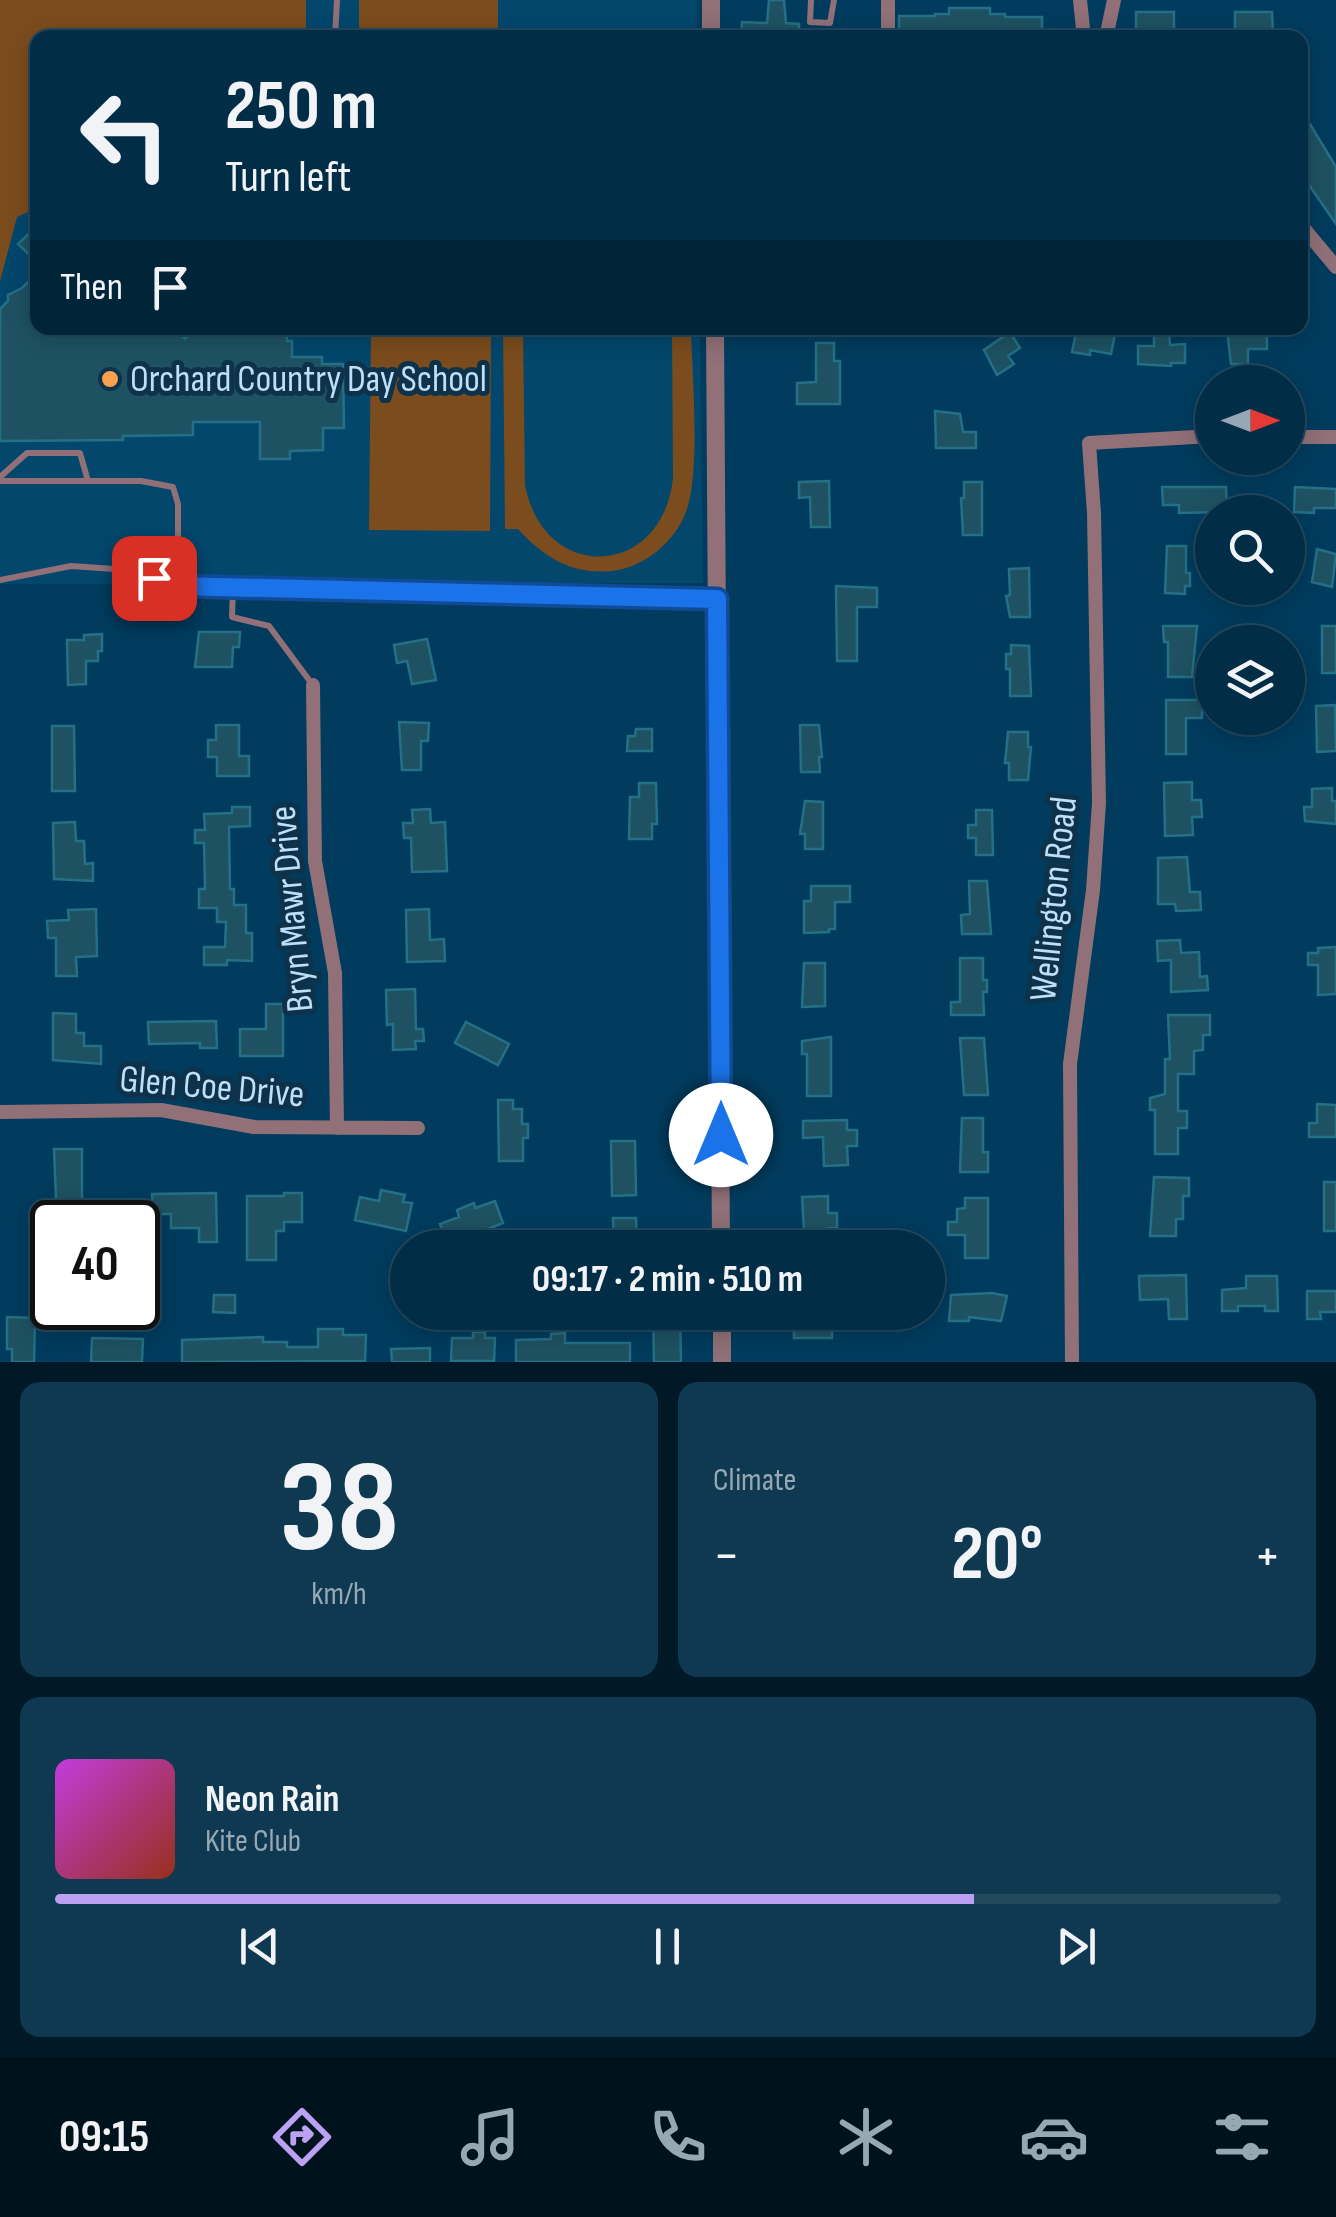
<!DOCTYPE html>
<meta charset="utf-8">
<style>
:root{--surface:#012d46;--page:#0f3951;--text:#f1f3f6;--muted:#96a8b3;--line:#23495f;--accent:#bca0f2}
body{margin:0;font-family:"Sofia Sans Condensed",sans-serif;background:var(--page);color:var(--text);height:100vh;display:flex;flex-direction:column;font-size:38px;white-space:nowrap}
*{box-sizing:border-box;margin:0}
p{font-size:32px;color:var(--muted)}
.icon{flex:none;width:55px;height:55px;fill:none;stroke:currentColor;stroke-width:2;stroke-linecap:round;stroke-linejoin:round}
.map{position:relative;height:1362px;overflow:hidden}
.panel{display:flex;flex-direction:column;gap:20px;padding:20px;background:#011926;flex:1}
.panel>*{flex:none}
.banner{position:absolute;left:30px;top:30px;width:1278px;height:305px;border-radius:20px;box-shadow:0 5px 25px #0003,0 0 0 2px var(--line);background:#012d46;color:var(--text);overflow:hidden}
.needle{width:65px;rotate:90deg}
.tools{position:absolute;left:1195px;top:365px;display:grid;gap:20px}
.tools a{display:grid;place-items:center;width:110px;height:110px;border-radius:50%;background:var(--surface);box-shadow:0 5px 25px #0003,0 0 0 2px var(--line);font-size:50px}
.speed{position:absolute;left:30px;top:1200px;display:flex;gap:20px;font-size:50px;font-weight:700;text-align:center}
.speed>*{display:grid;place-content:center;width:130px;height:130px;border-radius:50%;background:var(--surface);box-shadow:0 5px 25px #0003,0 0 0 2px var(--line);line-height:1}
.speed .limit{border:5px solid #111;border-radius:15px;background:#fff;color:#111}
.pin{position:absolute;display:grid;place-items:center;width:85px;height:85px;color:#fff;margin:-42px;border-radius:20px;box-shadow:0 5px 15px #0006}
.me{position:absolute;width:110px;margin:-55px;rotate:0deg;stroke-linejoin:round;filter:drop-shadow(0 0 8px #0008)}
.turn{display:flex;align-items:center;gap:35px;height:210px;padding:0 30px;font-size:45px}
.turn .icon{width:130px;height:130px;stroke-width:2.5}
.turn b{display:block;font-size:70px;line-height:85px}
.then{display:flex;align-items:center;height:95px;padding:0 30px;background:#0003;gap:20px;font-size:38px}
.big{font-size:75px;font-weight:700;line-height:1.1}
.panel .widget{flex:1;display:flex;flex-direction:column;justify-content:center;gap:15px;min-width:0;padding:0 35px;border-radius:20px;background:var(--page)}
.panel .dial{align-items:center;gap:0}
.dial b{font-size:130px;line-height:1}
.song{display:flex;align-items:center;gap:30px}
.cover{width:120px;height:120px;border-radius:15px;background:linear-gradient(135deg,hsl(290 70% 55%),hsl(10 70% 35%))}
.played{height:10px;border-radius:5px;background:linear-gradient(90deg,var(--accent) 75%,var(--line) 75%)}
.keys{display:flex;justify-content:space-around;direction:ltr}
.heat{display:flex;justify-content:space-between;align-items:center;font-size:55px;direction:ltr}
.panel .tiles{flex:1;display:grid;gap:20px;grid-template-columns:1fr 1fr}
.widget:last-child{grid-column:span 2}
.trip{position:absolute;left:390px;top:1230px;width:555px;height:100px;border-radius:50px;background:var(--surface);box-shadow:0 5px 25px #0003,0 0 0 2px var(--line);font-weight:700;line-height:100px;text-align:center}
.dock{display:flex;height:160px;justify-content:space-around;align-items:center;background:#00121c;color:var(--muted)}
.dock .icon{width:70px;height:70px}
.dock .on{color:var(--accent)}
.dock b{font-size:45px;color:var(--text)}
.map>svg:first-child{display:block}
.built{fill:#03476d}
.green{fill:#7b4c1d}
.building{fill:#1e5262;stroke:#247086;stroke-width:2.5}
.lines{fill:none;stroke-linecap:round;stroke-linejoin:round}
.service{stroke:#917078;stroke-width:6}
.minor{stroke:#917078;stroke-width:14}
.tertiary{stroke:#917078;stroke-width:18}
.route-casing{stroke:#114b97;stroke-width:25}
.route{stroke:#1a73e8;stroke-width:18}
.poi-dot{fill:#f8a04b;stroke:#0d324a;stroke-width:4}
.labels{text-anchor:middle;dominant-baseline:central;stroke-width:10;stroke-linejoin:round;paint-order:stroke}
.poi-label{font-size:38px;fill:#bedff9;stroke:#0d324a;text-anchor:start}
.street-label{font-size:38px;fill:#bedff9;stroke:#0d324a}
</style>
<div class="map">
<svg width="1336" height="1362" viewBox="0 0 1336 1362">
<rect width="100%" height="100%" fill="#013c5e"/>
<!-- built -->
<path class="built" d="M0,0H697V37L38,38V328H700L703,583L0,584Z"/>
<!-- green -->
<path class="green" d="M0,0H306V37L38,38L37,208L17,217L0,281Z
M359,0H498V37H359Z
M503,328H523L525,485C544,584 662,579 673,478L672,328H691C692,373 701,473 686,512C675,542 643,568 612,571C572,575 543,557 518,529H505Z
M371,332L491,333L490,531L369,530Z"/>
<!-- building -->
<path class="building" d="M769,0H784L786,23L799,24V38H741L742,22L767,23Z
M949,8H990V14H1005V17H1042V38H899V16H935V14H949Z
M1136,12H1174V31H1171V38H1140V31H1136Z
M1235,12H1272L1273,32H1269V38H1238V32H1235Z
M1310,124L1336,167V224L1300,172V130Z
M38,225V263L18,244Z
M38,272V328H173L185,339L191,333H205V328H287V341H292V357H322V364H343L344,428H323V450L290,451V459H260V422H193V435L123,436V440L0,441V309L8,301V295L22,288Z
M1077,328L1115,334L1111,354L1090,350V355L1072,352Z
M1241,328L1267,330V349H1248V364H1231L1227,330Z
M1010,332L1020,348L1008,356L1014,364L997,375L984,350Z
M1154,332H1169L1170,345L1185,344V363H1171V366L1138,364V346H1154Z
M816,343H834V361H840V404H797V383L816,382Z
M935,411L960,414L963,432H976V448H936Z
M829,481L830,527H811L810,497L799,498V482Z
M964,482H982V535H963L961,498H964Z
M1162,487H1226L1227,512L1179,513V505H1163Z
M1295,487L1336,489V508H1314V513L1294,512Z
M1167,546H1186V573H1190V586H1185V594L1165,593Z
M1317,549L1336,554L1332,587L1312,582Z
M1029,568L1030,617H1010L1006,596L1010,595L1009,569Z
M836,586L877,588V607H857V661H837Z
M1163,626H1197L1192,677H1168V642H1164Z
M1322,626H1336V673H1322Z
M199,632H240L239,647H233L232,667H195Z
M102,634V651H98V661H86V684L68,685L67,640H84V635Z
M427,639L436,680L412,684L407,661L397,663L394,645Z
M1011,645L1029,646L1031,696H1010V669H1006V654H1011Z
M1166,700H1202V718H1186V754H1166Z
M1335,705L1336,751L1317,752L1316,706Z
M399,722L429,723L428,741H421V770H402Z
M216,725H239V756H249V776H217V757H208V740H216Z
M800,725H819L822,757H819L820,772H801Z
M52,726H74L75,791H52Z
M636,729H652V751H627L628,736H635Z
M1008,732H1028V747H1031L1028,780H1009V763H1005Z
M1192,782V800H1201L1202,817H1192L1193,835L1165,836L1164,783Z
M639,783H656L657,824H652V839H629L630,797H639Z
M1332,788V801H1336V824L1305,821L1304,807H1312V789Z
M805,801L823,802V849H805V834H800Z
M232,807H250V826L229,827L230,889H234V905H246V933H252V961L227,960V965H204V947H225L226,922H217V908H199V889H205L204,843H195V830H205L204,814L232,813Z
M430,809L431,823L445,822L447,871L412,872L411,838H404L403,823H413L412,810Z
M976,810H992L993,855H976V838H968V825H976Z
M75,822L76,841H84L85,864L93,863V881L54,879L53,823Z
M1187,857L1190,892H1200L1201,910L1176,911L1175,904H1158V858Z
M969,881H987L991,934H962L961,915L970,914Z
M811,886H850V902H835V929H829V932L804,933V901H811Z
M96,909L97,956L76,957L77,976H56V938H48L47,921L69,920L68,910Z
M429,909L430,940L444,939L445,961L407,962L406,910Z
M1180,940L1181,953L1199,952L1200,977L1207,976L1208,990L1171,992V960L1158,961L1157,941Z
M1336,947V994L1318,995V965H1308V953H1318V948Z
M960,958H983V980H987V992H983L984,1015H951V1002H960Z
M804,963H825V1006L802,1007Z
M415,989L416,1029H423L424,1041H415L416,1049L393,1050V1024L387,1025L386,990Z
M266,1004H283V1056H240V1029H266Z
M53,1013L76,1014V1033H84V1046H101V1064L53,1060Z
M1168,1015H1210V1035H1203V1050L1194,1051V1074H1178V1111H1187V1128H1178V1154H1155V1110H1150V1098L1165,1094V1059H1170Z
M216,1021L217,1048H200V1043L149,1044L148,1022Z
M466,1022L509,1044L498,1065L455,1043Z
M831,1037V1096H807V1054H802V1041Z
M960,1038H984L988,1095H964Z
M498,1100H513V1109H522V1124H528V1138H523V1161H499Z
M1317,1104L1336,1105V1137H1309V1123H1317Z
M962,1118H983V1152H988V1172H960Z
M847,1120V1130H857V1146H847L848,1165L824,1166L823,1137L803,1138V1121Z
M611,1141H635L636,1195L612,1196Z
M54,1149H82V1200H56Z
M1154,1177L1189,1178V1196H1183V1219H1176V1236H1150Z
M1324,1182H1336V1231H1324Z
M381,1190L405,1195L403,1202L412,1203L406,1231L355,1220L360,1197L379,1201Z
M216,1193L217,1242H199V1228H171V1214H153L152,1194Z
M284,1193H302V1222H284V1231H276V1260H247V1196H284Z
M828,1196V1213H837V1228H829V1248H805L802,1197Z
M965,1198H988V1258H965V1235H948V1222H957V1209L965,1208Z
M495,1201L503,1223L483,1231L486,1238L462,1248H449L440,1224L459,1217L457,1210L474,1203L475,1208Z
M613,1218H636L637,1248H614Z
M33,1256H52V1277H33Z
M1186,1275L1187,1319H1169L1168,1299L1140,1300L1139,1276Z
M1246,1276H1277L1278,1311H1265V1306H1238V1311H1222V1290L1246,1288Z
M1307,1291H1336V1312H1320L1321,1319H1307Z
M992,1293L1007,1296L1001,1321L969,1317V1321H949L951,1295Z
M214,1295H235V1313L213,1312Z
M653,1312H680L681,1362H654Z
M794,1316H832V1338H794Z
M7,1317L35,1318L34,1362H12V1349H7Z
M318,1329H343V1335H366L365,1361L182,1362V1340L263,1337V1342H287V1347H318Z
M473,1332H485V1338H495L494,1361H451L452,1338H473Z
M565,1333V1343H630V1362H516V1340L551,1339V1334Z
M92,1338L143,1339L142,1362H91Z
M430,1348V1362H392L391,1349Z"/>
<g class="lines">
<!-- service -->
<path class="service" d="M811,0L810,22L830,23L834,0
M335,38L337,0
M0,477L27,453H80L88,481
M0,481H141L173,487L178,504V585L233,587
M0,580L71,566L129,570L178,585
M312,684L269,626L232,617L233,587L716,599"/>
<!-- minor -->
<path class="minor" d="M888,0V38
M1080,0L1084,38
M1106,38L1114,0
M1300,224L1336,267
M1288,437H1336
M313,685L315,861L335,973L337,1128
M0,1112L161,1110L254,1127L418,1128
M1072,1362L1070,1064L1093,890L1099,803L1094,513L1089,443L1212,436"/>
<!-- tertiary -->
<path class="tertiary" d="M711,0V38
M715,328L721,1248
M722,1312V1362"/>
</g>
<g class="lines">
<!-- route casing -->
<g class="route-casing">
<path id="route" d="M154,578L178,586L717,599L721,1135"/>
</g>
<!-- route -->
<use href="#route" class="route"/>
</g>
<!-- markers -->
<circle class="poi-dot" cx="110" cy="379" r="10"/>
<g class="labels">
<!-- poi labels -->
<g class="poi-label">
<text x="130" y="379">Orchard Country Day School</text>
</g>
<!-- street labels -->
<g class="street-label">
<text transform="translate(1054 899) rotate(-84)">Wellington Road</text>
<text transform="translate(292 909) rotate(-95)">Bryn Mawr Drive</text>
<text transform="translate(212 1087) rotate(5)">Glen Coe Drive</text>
</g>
</g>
</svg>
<div class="tools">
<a><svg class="needle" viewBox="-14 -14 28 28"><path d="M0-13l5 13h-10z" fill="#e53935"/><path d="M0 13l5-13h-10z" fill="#96a8b3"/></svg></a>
<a><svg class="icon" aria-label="search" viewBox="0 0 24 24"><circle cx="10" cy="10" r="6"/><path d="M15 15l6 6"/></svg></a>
<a><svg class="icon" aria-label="layers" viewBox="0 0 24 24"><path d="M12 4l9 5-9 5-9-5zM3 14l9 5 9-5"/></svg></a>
</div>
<div class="speed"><div class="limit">40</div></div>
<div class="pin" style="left:154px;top:578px;background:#d93025"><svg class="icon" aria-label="arrive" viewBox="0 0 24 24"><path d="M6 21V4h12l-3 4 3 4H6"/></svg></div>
<svg class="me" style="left:721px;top:1135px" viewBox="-20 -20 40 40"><circle r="19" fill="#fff"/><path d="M0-13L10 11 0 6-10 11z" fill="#1a73e8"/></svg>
<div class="trip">09:17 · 2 min · 510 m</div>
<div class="banner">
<div class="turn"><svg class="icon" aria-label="left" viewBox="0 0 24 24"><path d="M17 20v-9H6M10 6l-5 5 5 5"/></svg><div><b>250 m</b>Turn left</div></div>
<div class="then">Then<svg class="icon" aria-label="arrive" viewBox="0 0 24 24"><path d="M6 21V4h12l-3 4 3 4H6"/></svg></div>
</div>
</div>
<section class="panel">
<div class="tiles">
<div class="widget dial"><b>38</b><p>km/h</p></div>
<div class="widget"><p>Climate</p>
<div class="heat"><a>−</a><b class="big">20°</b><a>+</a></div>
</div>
<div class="widget">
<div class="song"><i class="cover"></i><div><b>Neon Rain</b><p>Kite Club</p></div></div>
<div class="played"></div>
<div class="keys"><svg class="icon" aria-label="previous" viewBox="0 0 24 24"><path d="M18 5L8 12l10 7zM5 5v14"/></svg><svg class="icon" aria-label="pause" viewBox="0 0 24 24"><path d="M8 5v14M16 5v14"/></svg><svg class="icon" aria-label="next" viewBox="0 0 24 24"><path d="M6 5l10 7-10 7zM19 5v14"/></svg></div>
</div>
</div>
</section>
<nav class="dock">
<b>09:15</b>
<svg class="icon on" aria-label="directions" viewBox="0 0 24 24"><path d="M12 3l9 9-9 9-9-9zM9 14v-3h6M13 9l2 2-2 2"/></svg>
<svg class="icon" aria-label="music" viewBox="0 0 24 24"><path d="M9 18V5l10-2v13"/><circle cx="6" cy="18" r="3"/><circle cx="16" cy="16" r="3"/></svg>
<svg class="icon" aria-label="phone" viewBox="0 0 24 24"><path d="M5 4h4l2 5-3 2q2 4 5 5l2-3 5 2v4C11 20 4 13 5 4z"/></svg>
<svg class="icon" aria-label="climate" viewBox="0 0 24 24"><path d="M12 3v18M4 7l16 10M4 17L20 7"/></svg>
<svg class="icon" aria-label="car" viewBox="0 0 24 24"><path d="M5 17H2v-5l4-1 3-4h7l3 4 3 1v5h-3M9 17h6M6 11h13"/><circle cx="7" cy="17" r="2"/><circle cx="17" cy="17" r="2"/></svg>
<svg class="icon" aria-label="filters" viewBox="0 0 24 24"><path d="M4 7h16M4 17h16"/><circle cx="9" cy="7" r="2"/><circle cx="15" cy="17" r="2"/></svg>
</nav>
